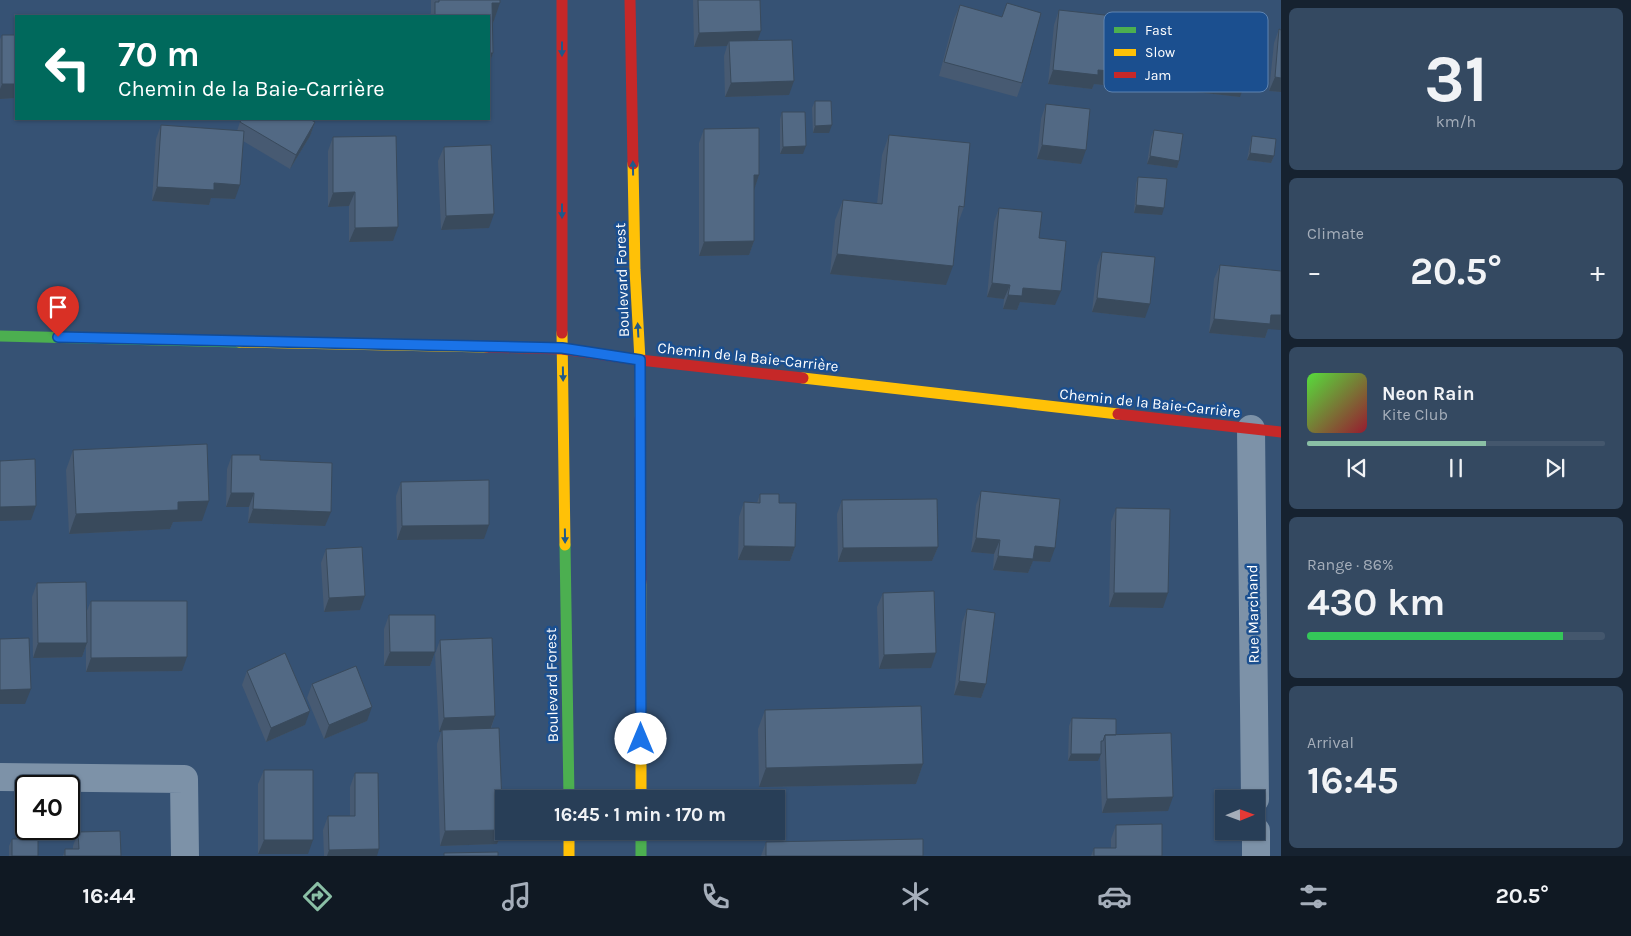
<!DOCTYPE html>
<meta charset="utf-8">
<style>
:root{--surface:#283e57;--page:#344961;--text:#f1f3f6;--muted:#a5aeba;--line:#44576d;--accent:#8abfa5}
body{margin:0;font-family:Karla,sans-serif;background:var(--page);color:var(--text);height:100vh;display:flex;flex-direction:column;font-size:19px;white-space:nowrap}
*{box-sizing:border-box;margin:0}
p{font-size:16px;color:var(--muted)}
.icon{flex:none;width:28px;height:28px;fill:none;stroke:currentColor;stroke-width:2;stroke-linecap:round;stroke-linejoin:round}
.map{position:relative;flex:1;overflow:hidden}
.panel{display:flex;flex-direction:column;gap:8px;padding:8px;background:#162230;width:350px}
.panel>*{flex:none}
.hud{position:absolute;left:15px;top:15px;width:475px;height:105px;border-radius:0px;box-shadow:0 1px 4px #0004,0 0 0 1px var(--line);background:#00695c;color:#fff;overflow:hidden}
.needle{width:32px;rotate:89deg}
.fabs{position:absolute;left:1215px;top:790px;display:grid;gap:10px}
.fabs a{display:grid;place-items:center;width:50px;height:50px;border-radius:0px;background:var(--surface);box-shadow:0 1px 4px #0004,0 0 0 1px var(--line);font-size:25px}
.speed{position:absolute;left:15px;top:775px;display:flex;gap:10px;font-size:25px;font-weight:700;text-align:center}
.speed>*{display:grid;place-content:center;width:65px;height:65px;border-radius:50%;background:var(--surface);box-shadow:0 1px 4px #0004,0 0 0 1px var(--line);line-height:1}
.speed .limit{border:2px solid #111;border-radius:8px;background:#fff;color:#111}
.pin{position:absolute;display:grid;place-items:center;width:42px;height:42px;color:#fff;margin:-51px -21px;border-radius:50% 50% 50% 0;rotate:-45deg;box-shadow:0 0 5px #0007}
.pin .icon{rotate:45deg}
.me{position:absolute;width:55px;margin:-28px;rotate:0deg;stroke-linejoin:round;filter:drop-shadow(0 0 4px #0008)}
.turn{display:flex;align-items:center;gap:18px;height:105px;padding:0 20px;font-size:22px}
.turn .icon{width:65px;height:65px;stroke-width:2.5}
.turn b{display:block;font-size:35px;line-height:42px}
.big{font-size:38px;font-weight:700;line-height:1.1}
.panel .tile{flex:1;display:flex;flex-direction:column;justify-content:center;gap:8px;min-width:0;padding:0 18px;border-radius:8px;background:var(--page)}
.panel .dial{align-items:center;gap:0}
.dial b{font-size:65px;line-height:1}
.song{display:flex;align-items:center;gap:15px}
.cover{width:60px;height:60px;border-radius:8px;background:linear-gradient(135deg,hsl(110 70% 55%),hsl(350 70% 35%))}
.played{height:5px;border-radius:2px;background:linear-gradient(90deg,var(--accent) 60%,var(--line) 60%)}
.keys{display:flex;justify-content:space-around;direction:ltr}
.heat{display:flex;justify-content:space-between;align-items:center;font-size:28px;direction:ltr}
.charge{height:8px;border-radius:4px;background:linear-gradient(90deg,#34c759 86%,var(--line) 0)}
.trip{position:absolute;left:495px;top:790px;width:290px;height:50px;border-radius:0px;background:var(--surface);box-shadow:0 1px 4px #0004,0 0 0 1px var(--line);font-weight:700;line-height:50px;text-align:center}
.dock{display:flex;height:80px;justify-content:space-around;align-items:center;background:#101923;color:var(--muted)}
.dock .icon{width:35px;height:35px}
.dock .selected{color:var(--accent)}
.dock b{font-size:22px;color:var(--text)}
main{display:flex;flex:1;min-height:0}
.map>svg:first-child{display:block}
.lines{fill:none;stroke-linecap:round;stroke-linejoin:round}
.street{stroke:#7d92a8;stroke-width:28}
.fast{stroke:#4caf50;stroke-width:11}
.slow{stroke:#ffc107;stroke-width:11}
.jam{stroke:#c62828;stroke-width:11}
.wall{fill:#475a72}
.shaded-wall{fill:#394a5c}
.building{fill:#526984;stroke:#394a5c}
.oneway{fill:#205989}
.route-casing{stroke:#114b97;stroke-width:12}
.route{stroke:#1a73e8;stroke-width:9}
.labels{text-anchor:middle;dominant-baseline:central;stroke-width:5;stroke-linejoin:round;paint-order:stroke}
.street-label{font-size:15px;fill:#fff;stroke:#1b4f8f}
.key{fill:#1b4f8f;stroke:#5f84b1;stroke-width:1}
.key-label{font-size:14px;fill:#fff}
</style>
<main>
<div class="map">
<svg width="1281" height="856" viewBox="0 0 1281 856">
<rect width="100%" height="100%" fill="#365274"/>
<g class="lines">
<!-- street -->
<path class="street" d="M1251,429L1255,799
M0,777L184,779L185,856
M1256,831V856"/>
<!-- fast -->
<path class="fast" d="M0,336L239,342
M565,545L569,799
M641,831V856"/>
<!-- slow -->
<path class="slow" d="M633,164L635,270L640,360V418
M562,333L565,545
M239,342L486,347
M803,378L1118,414
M641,582V799
M569,831V856"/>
<!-- jam -->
<path class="jam" d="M562,0V333
M630,0L633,164
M486,347L562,349L640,360L803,378
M1118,414L1281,432
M640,418L641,582"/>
</g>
<!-- wall -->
<path class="wall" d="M431,0H500L493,23H492L493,53L489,65V16H430L431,12Z
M693,0H760L758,41L789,95L725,97L724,56L727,46L694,47Z
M1007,3L1022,83L1017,97L939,76L954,19L960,5L1002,17Z
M1059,10L1135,73L1130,88L1094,84L1092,89L1048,84L1054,25Z
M1172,17L1240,97L1160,88L1167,31Z
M1279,29L1281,30V92L1269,91L1274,43Z
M2,35L16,98L0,99V39Z
M815,101L829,133H813L812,108Z
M1046,104L1081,164L1037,159L1041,119Z
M782,112L803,154H780V119Z
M240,122H315L310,136L290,169L243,141L235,199L211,198L209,205L152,201L156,139L161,125L237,131Z
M704,129L759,175L754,189V241L749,255L699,256V143Z
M1154,130L1179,161L1177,168L1147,164L1151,137Z
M889,135L964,207L957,226L946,285L830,274L835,220L843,200L877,204L882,155Z
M1252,136L1274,156L1271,163L1247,160L1250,144Z
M333,137L393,241L349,242V206L328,207V151Z
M444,147L489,228L441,230L438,161Z
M1138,177L1162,215L1134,213L1136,184Z
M999,208L1039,238L1055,305L1020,302L1017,310L1003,309L1004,299L987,297L994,222Z
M1102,252L1145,318L1092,312L1097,266Z
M1220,265L1268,329L1265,338L1209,333L1214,279Z
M73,450L202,521L173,522L170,529L69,534L66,470Z
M232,455L260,460L325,526L248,523L249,507H226L227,469Z
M401,482L484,539L397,540L396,496Z
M981,491L1050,562L1033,561L1028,573L993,570L994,554L971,552L976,505Z
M760,494L779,503L795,547L790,561L738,560L739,517L744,502L757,503Z
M842,500L938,547L932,561L838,562L837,514Z
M1116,508L1163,608L1109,607L1111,522Z
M326,549L360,610L324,612L321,563Z
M37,583L86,613L91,601L182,671L86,672V646L82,657L33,658L32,597Z
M883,593L931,668L879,669L877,607Z
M967,609L986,684L981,698L954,695L962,623Z
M389,615L435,652L430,666H384V629Z
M440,640L495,716L491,729L503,830L497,844L440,846L437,744L441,732H439L435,654Z
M247,671L305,725L266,742L242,685Z
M312,684L367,721L324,739L307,698Z
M765,710L923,764L916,784L759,787L758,729Z
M1072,718L1116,735L1168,811L1102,813L1100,755L1098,761H1068L1069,726Z
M264,770L308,854H258V784Z
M355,773L377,856H324L323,830L328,816H350V787Z
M1116,825L1162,856H1091L1094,848H1111V839Z
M78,832L121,856H63L65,849H73V846Z
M12,839L38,856H9V846Z
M766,842L923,856H761Z"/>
<!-- shaded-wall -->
<path class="shaded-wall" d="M492,3H500L493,23H489Z
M761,31L756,45L729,41L727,46L694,47L699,33Z
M489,53H493L489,65Z
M1053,70H1098L1135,73L1130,88L1094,84L1092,89L1048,84Z
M1165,74L1245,83L1240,97L1160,88Z
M1275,77L1281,78V92L1269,91Z
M794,81L789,95L725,97L731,83Z
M2,84H16V98L0,99V89Z
M410,119H456L455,120Z
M315,122L310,136L290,169L296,155Z
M832,125L829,133H813L815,126Z
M1042,145L1086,150L1081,164L1037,159Z
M806,146L803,154H780L783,147Z
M1250,153L1274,156L1271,163L1247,160Z
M1150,156L1179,161L1177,168L1147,164Z
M754,175H759L754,190Z
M214,183L240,185L235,199L211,198L209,205L152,201L157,187Z
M355,192L349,206L328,207L333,193Z
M1136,205L1164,208L1162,215L1134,213Z
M494,214L489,228L441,230L446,216Z
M398,227L393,241L349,242L355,228Z
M754,241L749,255L699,256L704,242Z
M837,254L953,266L946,285L830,274Z
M992,283L1010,285L1004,299L987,297Z
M1023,288L1061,291L1055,305L1020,302L1017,310L1003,309L1008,295Z
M1097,298L1150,304L1145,318L1092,312Z
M1271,315H1281V330L1268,329L1265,338L1209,333L1214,319Z
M231,493H254L249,507H226Z
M209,501L202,521L173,522L170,529L69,534L76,514L178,502Z
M36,506L31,520L0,521V507Z
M253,509L331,512L325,526L248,523Z
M489,525L484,539L397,540L402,526Z
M976,538L1000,540L994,554L971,552Z
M744,546L795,547L790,561L738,560Z
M1035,546L1055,548L1050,562L1033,561L1028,573L993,570L998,556Z
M938,547L932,561L838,562L843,548Z
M1114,593H1168L1163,608L1109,607Z
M365,596L360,610L324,612L329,598Z
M38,643H87L82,657L33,658Z
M390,652H435L430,666H384Z
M936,653L931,668L879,669L884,655Z
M187,657L182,671L86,672L91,658Z
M959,681L986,684L981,698L954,695Z
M31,689L25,704H0V690Z
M372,707L367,721L324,739L329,725Z
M310,711L305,725L266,742L271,728Z
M495,716L490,730H442L441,732H439L444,718Z
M1071,754H1101L1098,761H1068Z
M923,764L916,784L759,787L766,768Z
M1173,797L1168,811L1102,813L1107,799Z
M503,830L497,844L440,846L445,831Z
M264,840H313L308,854H258Z
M379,849L377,856H327L329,850Z"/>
<!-- building -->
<path class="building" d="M439,0H500V3H492L493,53H489V16H435V2H439Z
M698,0H760L761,31L699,33Z
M1007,3L1041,13L1022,83L944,62L960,5L1002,17Z
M1059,10L1141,19L1135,73L1098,70V75L1053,70Z
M1279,29L1281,30V78L1275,77Z
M2,35H16V84H2Z
M792,40L794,81L731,83L729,41Z
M815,101H831L832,125L815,126Z
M1046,104L1090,109L1086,150L1042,145Z
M782,112H805L806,146L783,147Z
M242,119H309L315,122L296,155L240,122Z
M161,125L244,131L240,185L214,183V190L157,187Z
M759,128V175H754V241L704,242V129Z
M1154,130L1183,134L1179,161L1150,156Z
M889,135L970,143L964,207L959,206L953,266L837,254L843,200L882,204Z
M396,136L398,227L355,228V192L333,193V137Z
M1252,136L1276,139L1274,156L1250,153Z
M491,145L494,214L446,216L444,147Z
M1138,177L1167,179L1164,208L1136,205Z
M999,208L1042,212L1039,238L1066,241L1061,291L1023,288L1022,296L1008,295L1010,285L992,283Z
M1102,252L1155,257L1150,304L1097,298Z
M1220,265L1281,271V315H1271L1270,324L1214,319Z
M207,444L209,501L178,502V510L76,514L73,450Z
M232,455H260V460L332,463L331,512L253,509L254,493H231Z
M35,459L36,506L0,507V461Z
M489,480V525L402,526L401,482Z
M981,491L1060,499L1055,548L1035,546L1033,559L998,556L1000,540L976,538Z
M760,494H779V503H796L795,547L744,546V502L760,503Z
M937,499L938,547L843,548L842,500Z
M1116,508L1170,509L1168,593H1114Z
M362,547L365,596L329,598L326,549Z
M86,582L87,643H38L37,583Z
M934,591L936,653L884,655L883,593Z
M91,601H187V657L91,658Z
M967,609L995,613L986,684L959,681Z
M389,615H435V652H390Z
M29,638L31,689L0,690V639Z
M492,638L495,716L444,718L440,640Z
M285,653L310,711L271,728L247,671Z
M356,666L372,707L329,725L312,684Z
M921,706L923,764L766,768L765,710Z
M1072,718L1116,719V735H1105L1103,741H1101V754H1071Z
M499,728L503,830L445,831L442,730Z
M1171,733L1173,797L1107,799L1105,735Z
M264,770H313V840H264Z
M355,773H378L379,849L329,850L328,816H355Z
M1162,824V856H1094V848H1116V825Z
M120,831L121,856H65V849H79L78,832Z
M12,839H38V856H12Z
M923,839V856H766V842Z
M498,852V856H444V853Z"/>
<!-- one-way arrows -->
<defs><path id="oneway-solid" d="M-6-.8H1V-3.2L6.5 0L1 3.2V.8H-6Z" transform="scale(1.25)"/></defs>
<g class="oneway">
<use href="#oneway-solid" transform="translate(562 49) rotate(90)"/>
<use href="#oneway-solid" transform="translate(633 168) rotate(-91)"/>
<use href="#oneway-solid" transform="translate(562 211) rotate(90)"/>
<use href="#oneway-solid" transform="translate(638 330) rotate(-93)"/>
<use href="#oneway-solid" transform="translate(563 374) rotate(89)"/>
<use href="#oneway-solid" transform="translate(565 536) rotate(89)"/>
</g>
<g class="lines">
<!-- route casing -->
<g class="route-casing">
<path id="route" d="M58,337L562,348L640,360L641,739"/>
</g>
<!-- route -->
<use href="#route" class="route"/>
</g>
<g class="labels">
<!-- street labels -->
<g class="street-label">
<text transform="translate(622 280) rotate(-92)">Boulevard Forest</text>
<text transform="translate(748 357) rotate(6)">Chemin de la Baie-Carrière</text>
<text transform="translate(1150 403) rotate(6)">Chemin de la Baie-Carrière</text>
<text transform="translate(1253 614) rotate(-91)">Rue Marchand</text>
<text transform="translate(552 685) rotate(-91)">Boulevard Forest</text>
</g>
</g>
<!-- legend -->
<rect x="1104" y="12" width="164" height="80" rx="8" class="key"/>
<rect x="1114" y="27" width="22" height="6" fill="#4caf50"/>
<rect x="1114" y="49" width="22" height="7" fill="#ffc107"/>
<rect x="1114" y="72" width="22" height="6" fill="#c62828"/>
<g class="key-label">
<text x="1145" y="35">Fast</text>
<text x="1145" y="57">Slow</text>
<text x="1145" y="80">Jam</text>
</g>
</svg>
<div class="fabs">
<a><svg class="needle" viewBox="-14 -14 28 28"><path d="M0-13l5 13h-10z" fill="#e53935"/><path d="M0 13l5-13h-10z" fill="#a5aeba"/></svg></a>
</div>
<div class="speed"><div class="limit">40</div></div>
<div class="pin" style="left:58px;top:337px;background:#d93025"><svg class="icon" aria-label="arrive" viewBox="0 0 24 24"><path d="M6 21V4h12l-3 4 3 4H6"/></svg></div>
<svg class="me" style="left:641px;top:739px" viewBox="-20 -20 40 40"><circle r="19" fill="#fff"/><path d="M0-13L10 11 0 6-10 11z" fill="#1a73e8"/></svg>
<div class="trip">16:45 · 1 min · 170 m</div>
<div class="hud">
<div class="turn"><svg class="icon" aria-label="left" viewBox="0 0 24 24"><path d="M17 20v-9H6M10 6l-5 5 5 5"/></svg><div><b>70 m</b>Chemin de la Baie-Carrière</div></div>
</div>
</div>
<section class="panel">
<div class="tile dial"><b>31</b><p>km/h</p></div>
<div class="tile"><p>Climate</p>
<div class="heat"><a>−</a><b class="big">20.5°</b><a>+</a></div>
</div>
<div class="tile">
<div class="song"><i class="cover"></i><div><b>Neon Rain</b><p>Kite Club</p></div></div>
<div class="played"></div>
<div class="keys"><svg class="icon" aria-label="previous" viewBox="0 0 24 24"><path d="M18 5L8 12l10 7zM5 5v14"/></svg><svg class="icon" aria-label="pause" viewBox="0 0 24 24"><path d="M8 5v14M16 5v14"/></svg><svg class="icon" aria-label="next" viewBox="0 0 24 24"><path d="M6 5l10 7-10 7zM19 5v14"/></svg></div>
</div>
<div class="tile"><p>Range · 86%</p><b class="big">430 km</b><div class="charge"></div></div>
<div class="tile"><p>Arrival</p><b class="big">16:45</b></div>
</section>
</main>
<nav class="dock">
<b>16:44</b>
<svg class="icon selected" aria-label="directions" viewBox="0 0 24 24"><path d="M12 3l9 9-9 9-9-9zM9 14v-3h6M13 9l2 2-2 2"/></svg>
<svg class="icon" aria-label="music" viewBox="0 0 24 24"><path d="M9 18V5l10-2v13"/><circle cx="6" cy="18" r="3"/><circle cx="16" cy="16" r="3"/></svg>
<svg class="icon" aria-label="phone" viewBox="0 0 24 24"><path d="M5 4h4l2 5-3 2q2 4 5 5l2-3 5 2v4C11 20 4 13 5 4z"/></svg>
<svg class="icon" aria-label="climate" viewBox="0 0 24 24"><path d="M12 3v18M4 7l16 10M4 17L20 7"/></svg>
<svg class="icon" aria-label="car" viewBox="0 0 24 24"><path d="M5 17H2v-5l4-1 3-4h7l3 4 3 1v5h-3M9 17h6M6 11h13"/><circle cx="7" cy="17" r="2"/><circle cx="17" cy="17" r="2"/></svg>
<svg class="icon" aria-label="filters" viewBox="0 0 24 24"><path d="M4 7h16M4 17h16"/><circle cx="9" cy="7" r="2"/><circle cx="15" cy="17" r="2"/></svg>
<b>20.5°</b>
</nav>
